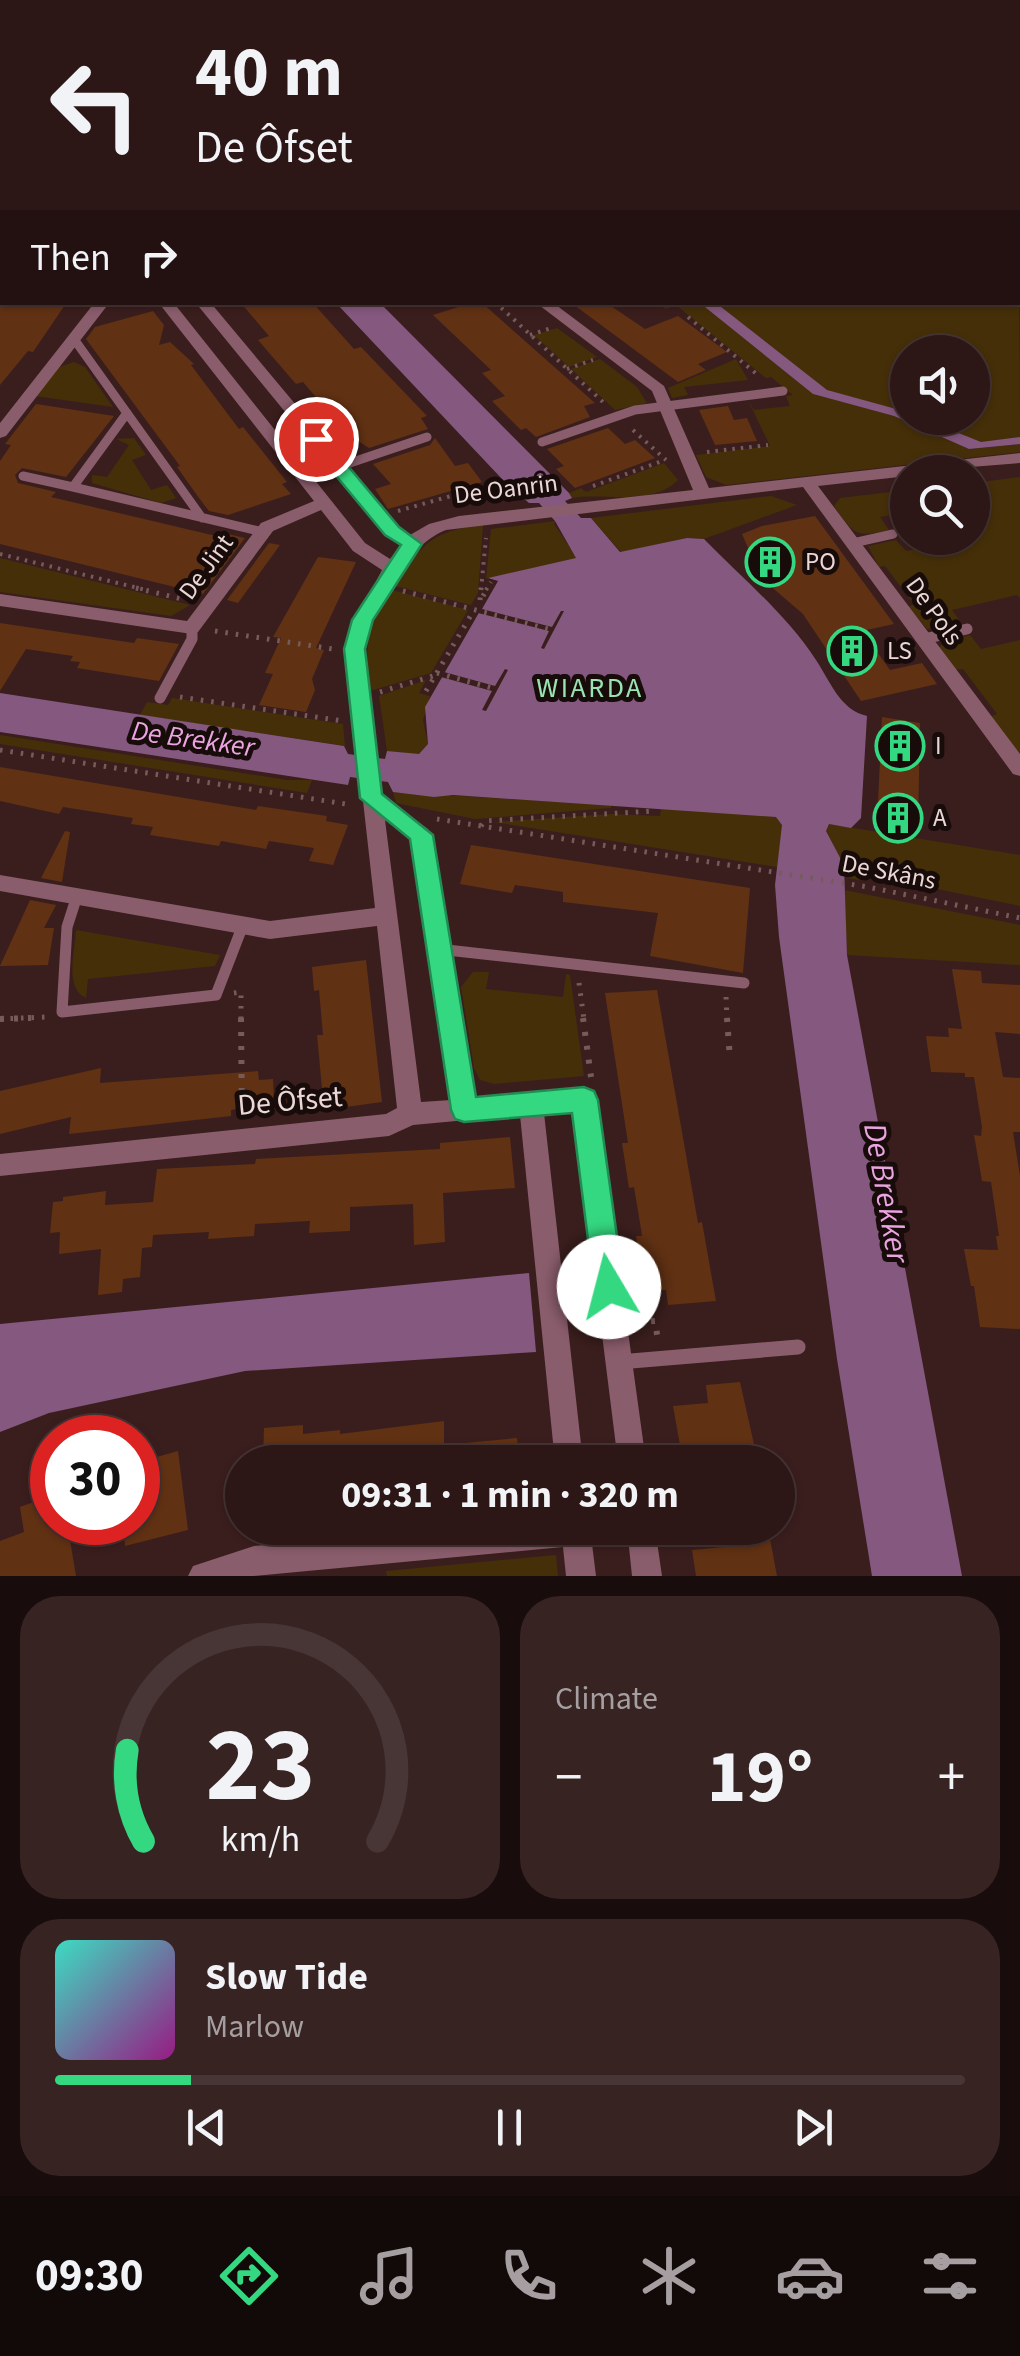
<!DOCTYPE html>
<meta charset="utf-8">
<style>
:root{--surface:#2c1616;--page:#382323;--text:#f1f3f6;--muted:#a69fa1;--line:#483535;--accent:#34d881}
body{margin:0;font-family:"Source Sans 3",sans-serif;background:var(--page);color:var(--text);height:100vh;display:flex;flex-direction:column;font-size:38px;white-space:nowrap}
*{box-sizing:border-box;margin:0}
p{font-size:32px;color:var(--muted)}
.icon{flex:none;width:55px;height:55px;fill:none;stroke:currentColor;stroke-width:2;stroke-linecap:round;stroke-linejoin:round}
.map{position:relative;height:1576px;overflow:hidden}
.drawer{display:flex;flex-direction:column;gap:20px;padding:20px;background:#180c0c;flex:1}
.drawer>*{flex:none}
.guide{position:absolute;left:0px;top:0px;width:1020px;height:305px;box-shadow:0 2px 8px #0004,0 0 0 2px var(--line);background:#2c1616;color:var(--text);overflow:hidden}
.buttons{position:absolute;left:890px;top:335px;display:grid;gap:20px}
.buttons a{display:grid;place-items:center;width:100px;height:100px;border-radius:50%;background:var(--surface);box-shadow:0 2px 8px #0004,0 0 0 2px var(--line);font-size:50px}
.speed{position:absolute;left:30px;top:1415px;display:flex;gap:20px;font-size:50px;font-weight:700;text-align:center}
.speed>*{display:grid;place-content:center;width:130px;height:130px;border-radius:50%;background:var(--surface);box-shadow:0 2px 8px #0004,0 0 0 2px var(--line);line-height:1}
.speed .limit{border:15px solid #d22;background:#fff;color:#111}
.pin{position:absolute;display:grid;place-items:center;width:85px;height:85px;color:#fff;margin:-42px;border:5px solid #fff;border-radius:50%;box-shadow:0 2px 10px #0007}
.me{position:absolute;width:110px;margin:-55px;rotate:352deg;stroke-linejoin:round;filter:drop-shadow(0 0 8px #0008)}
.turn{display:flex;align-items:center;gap:35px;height:210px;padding:0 30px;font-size:45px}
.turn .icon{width:130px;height:130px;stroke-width:2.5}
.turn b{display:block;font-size:70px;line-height:85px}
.then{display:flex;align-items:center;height:95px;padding:0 30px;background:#0003;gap:20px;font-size:38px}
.big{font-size:75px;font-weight:700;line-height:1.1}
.drawer .card{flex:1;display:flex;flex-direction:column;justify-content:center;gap:15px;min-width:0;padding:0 35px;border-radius:40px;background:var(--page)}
.drawer .dial{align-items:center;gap:0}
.dial svg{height:260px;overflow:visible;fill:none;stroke:var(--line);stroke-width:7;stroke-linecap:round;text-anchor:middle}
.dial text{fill:var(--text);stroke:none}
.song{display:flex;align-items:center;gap:30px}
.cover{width:120px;height:120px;border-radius:15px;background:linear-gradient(135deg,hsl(170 70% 55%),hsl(310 70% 35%))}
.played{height:10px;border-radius:5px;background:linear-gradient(90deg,var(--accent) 15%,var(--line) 15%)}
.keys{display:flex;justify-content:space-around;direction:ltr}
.heat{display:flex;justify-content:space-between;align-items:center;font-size:55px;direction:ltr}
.drawer .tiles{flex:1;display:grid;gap:20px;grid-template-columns:1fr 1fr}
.card:last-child{grid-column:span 2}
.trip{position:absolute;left:225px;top:1445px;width:570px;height:100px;border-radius:50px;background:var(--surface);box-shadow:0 2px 8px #0004,0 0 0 2px var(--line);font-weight:700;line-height:100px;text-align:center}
.menu{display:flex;height:160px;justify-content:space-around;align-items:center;background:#120909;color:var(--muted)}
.menu .icon{width:70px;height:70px}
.menu .on{color:var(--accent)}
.menu b{font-size:45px;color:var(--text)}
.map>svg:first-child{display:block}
.green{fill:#452f09;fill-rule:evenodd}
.water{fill:#85587f}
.pier{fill:#3a1e1d}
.building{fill:#613113}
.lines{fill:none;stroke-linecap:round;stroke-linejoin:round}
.path-far2{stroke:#755c5b;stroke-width:4;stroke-dasharray:2.5 6;stroke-linecap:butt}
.path-far1{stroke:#755c5b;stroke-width:5;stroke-dasharray:2.5 8;stroke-linecap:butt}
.path{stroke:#755c5b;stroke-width:6;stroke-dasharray:4 10;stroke-linecap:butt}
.service-far2{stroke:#8a5d6c;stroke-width:9}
.service-far1{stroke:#8a5d6c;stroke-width:11}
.service{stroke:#8a5d6c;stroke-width:15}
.minor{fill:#8a5d6c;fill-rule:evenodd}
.route{fill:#34d881;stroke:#228c54;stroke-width:2.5}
.labels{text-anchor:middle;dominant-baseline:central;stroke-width:10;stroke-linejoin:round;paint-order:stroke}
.street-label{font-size:25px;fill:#ebd8d6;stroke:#180c0b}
.poi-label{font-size:25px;fill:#ebd8d6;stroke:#180c0b;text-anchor:start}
.neighbourhood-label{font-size:28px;letter-spacing:2.5px;fill:#9ae3b2;stroke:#180c0b}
.water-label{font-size:28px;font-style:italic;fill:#eaa5e0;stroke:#180c0b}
.near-street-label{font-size:30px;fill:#ebd8d6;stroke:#180c0b}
.near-water-label{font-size:32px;font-style:italic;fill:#eaa5e0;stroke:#180c0b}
</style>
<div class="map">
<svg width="1020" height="1576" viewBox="0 0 1020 1576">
<rect width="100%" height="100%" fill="#3a1e1d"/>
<!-- green -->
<path class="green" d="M333,0H866L871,2H332Z
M1018,84L1020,440L976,445L895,412L821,392L708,303L1018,302ZM908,352H972V418H908Z
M657,303H700L813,394L894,416L969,449L1020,444V452L726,485L706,477L696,455L770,446L748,400L754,410L790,406L786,396L793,395L771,377L766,378L676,305L666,309Z
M557,328L597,357L569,367L534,335Z
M600,359L637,387L647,403L615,410L571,369Z
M736,359L748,380L684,387L688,395L672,398L668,388Z
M74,362L85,367L113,407L35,396L56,368Z
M134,438L146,455L132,460L151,490L167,485L176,498L161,503L92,483V475L107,477L129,445L116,439Z
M664,463L678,480C651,507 605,492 572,498L569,493L581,488L586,492Z
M1020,477V598L1017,595L952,610L962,624L927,629L908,607L914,604L885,566L879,567L868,546L896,540L906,551L972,538L973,483Z
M907,490V512L880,517L889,530C854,538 854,534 834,506L840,498Z
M771,496L797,505L704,539L687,538L621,552L591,518Z
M556,521L554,524L577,558L486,579L491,529Z
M483,525L478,593L471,605L395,586C424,542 430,532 483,525Z
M0,558L190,605L171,616L0,592Z
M392,590L468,610L431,673L370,691C364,644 366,630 392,590Z
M970,635L981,649L1020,640V758L990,717L997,714L963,669L955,670L939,648L944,641Z
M426,680L419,693L430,696L423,720L428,744L419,755L387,751L379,696Z
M172,698L343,724L345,746L140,715L147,702L168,705Z
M0,735L287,780H312L307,793L0,744Z
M393,792L611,805V808L475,819L396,803Z
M661,808L776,816L783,824L777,867L494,822L610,814L660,816Z
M829,824L1020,855V906L873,876L864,881L844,877V865L826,831Z
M844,890L1020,925V965L847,955Z
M76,930L220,955L215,966L88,979L86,998C64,989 75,951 76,930Z
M473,972H489L486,989L563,997L566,974L570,975L584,1076L494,1084L480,1080L474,1068L461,987Z
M556,1555L558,1576H387L386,1571Z"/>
<!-- water -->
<path class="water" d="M336,303H380L569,493L572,498L565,501L581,518H591L620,552L687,538L704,539C742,578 786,614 816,660C830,681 840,710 867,716L861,818L851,828L829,824L826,831L844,865L847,955L962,1576H872L837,1359L779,937L775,885L782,825L776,817L453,795L434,797L393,792L388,782L350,777L348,785L0,732V693L344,746L348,754L385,759L387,751L419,754L428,744L425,707L497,581L488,578L576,558L555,521L539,503H529L502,479Z
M700,303H716L827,390L907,412L908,418H921L981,442L1020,437V444L969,449L894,416L813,394Z
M529,1273L536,1352L245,1371L49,1413L0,1432V1324Z"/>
<!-- pier -->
<path class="pier" d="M487,578L498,581L482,609L552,627L561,611H564L544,649L541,648L549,631L478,613L444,672L495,686L505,669L508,670L486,711L482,710L492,691L441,677L430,696L425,695L490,584L485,582Z"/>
<!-- building -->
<path class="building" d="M0,302H67L33,352L28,351L0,385Z
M240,302H312L354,349L361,347L427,416L421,418L428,429L369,448L358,441L356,444L303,382L296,384L258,340L269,336Z
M474,302H481L595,403L584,406L590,417L536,437L526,428L521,430L492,401L505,396L482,373L491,370L433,315Z
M570,302H605L645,329L678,316L727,352L698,364L706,370L678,382Z
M153,311L164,325L159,345L170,342L194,364L191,365L239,429L243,427L287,482L282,484L291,494L228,515L209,511L199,498L177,467L180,466L86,339L95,327Z
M36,404L114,416L66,477L22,468L15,475L18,483L56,492L51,497L233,540L228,534L245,538L203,594L0,544V461L11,445L5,444Z
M728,406L734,420L747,418L757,441L715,445L699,410Z
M608,428L625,444L635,440L655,458L575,488L556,469L564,466L547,449Z
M435,438L455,466L468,463L482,482L388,509L375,489L391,484L373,464L430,445Z
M815,516L894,624L862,631L890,670L922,663L937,684L861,701L803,614L761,578L742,534L762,526Z
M269,543L280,545L238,603L227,600Z
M318,557L356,562L316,648L324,650L312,679L315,690L306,712L259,705L273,674L265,673L281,638L273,637Z
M0,623L134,643L137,638L179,644L159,681L77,668L80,662L70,661L73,656L26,649L0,691Z
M882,717L920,723L918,830L877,824Z
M0,767L256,810L258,806L327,816L326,821L348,825L333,865L309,861L314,848L269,841L266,849L221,841L219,846L150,835L153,827L131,824L133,818L63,807L59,814L0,801Z
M65,831L70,832L62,882L41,878Z
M471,845L750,888L743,973L650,956L658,913L563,902V892L515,885L512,893L460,884Z
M30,900L56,905L44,928H54L48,965L0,966Z
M366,960L382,1102L324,1110L317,1035H323L319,990L314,991L312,967Z
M952,969L981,971L982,983L1020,985V1034L995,1032L1003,1077L1020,1078V1132H1013L1020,1176V1329L980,1327L974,1286H971L964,1249L998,1250L996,1236H999L991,1182L982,1181L974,1135L981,1136L982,1127L974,1077H965V1073L931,1072L926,1036L949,1037L948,1028L962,1029Z
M657,990L698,1223L702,1222L716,1301L668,1305L666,1290L650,1291L649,1284L644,1285L636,1236H642L641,1229L634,1187L629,1188L622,1143H628L605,993Z
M101,1068L100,1083L258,1071L259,1080L273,1079L274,1102L231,1110V1116L69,1134L71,1117L0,1134V1091Z
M510,1137L515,1188L443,1193L445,1242L414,1245L413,1204L350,1207V1231L309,1233L310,1221L255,1224L254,1236L208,1239L209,1232L153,1235L152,1247L142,1248L140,1277L123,1279L122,1292L98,1295L101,1249L59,1254L60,1232L50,1233L53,1202L63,1201V1197L106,1191L105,1205L153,1202L157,1169L255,1164L256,1159L440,1149V1143Z
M740,1382L758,1462H683L673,1406L708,1403L706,1385Z
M444,1421V1445L517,1438L519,1462H263L264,1428L303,1425V1434L340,1430V1434Z
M178,1451L188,1530L125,1546L123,1522H138V1473L143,1472L142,1461Z
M52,1495V1522H67L76,1576H0V1541L24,1532L20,1507Z
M730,1528H768L777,1576H696L692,1550L734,1546Z"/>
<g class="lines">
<!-- path-far2 -->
<path class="path-far2" d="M495,302L603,402
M688,317L759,376
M530,335L551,328
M567,369L593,360
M633,430L666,460
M707,452L768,445
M593,486L665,460
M398,511L472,490L479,500
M0,554L146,590
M481,590L486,538
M486,590L491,582"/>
<!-- path-far1 -->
<path class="path-far1" d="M136,588L186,600
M403,591L552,630
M483,596L488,588
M480,600L481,588
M215,631L333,649
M437,673L496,689
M426,691L474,610
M380,692L436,675
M180,697L343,721
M0,750L352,805
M437,819L868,887L1020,918
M481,826L485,821L653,811
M579,983L584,1020
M234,993L241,992V1020
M726,997L727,1020
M0,1019L47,1017"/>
<!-- path -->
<path class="path" d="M241,1018L242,1119
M583,1018L591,1077
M727,1018L730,1059
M0,1019L31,1018
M637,1322L655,1321L658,1341"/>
<!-- service-far2 -->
<path class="service-far2" d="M74,339L202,518
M127,413L73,487L263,532
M542,442L635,410L783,391
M338,467L427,437
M23,476L73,487
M853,543L893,534"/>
<!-- service-far1 -->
<path class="service-far1" d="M924,639L967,629
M160,698L192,639V628
M77,896L67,927L62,1012L216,995L243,925
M438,949L744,983"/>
<!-- service -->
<path class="service" d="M619,1362L798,1347"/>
<!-- minor -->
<path class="minor" d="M871,0H885L886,2H873Z
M1018,72H1020V79H1018Z
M95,302H110L6,436L0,438V423Z
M158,302H173L365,543L390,559L401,545L386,535L195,302H210L398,527L410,535L429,524L459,516L693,490L652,391L535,302H552L664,386L709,488L1020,453V463L908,472V476L818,486L1020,754V776L1013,774L803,487L446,530C406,545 374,608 364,649L383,797L428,829L431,835L474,1098L584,1088L592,1091L596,1099L646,1462H618L574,1111L544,1113L583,1462H555L520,1115L413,1125L389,1136L0,1176V1154L386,1114L397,1108L377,926L270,939L0,891V875L270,921L375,908L346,649L355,621L382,570L353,551L321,510L273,531L198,632L192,634L0,606V594L187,621L261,523L314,501ZM385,820L411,839L451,1100L421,1102Z
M457,1528H622L618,1538L592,1544L596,1576H566L563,1547L253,1576H188L193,1566L254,1546Z
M627,1528H655L662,1576H632Z"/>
</g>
<!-- route -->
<path class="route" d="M316,434L322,435L399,527L422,544L373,620L365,649L382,794L433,835L476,1097L584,1087L594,1091L598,1100L624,1287L619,1297L609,1301L598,1297L594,1287L572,1113L464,1122L455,1119L451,1110L410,839L360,798L344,649L352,620L401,545L385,535L309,443V435Z"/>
<!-- icons -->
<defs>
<g id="building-ring" transform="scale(2.5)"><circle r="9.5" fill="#180c0b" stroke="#34d881" stroke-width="1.5"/><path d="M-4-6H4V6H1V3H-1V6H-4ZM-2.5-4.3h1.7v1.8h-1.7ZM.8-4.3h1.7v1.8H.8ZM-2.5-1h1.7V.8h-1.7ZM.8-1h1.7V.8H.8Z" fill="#34d881"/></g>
</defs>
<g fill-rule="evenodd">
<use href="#building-ring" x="770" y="562"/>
<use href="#building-ring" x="852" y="651"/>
<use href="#building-ring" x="900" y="746"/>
<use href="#building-ring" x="898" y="818"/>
</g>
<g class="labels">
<!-- street labels -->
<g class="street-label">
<text transform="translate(506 489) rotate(-7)">De Oanrin</text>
<text transform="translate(206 567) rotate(-54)">De Jint</text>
<text transform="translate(934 611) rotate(54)">De Pols</text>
<text transform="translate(889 872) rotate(11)">De Skâns</text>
</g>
<!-- poi labels -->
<g class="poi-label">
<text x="805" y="562">PO</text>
<text x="887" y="651">LS</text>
<text x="935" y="746">I</text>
<text x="933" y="818">A</text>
</g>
<!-- neighbourhood labels -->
<g class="neighbourhood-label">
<text x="590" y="688">WIARDA</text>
</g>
<!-- water labels -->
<g class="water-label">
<text transform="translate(193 739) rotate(8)">De Brekker</text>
</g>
<!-- near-street labels -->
<g class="near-street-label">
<text transform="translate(290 1101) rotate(-5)">De Ôfset</text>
</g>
<!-- near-water labels -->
<g class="near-water-label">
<text transform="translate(886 1193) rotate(80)">De Brekker</text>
</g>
</g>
</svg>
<div class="buttons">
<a><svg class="icon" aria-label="sound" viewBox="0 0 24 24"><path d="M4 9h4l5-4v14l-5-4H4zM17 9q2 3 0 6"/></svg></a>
<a><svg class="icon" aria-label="search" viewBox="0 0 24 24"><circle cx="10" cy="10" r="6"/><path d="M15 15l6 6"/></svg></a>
</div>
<div class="speed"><div class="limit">30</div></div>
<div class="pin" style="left:316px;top:439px;background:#d93025"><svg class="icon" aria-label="arrive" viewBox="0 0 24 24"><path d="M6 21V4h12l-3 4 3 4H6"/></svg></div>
<svg class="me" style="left:609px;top:1287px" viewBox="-20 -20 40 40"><circle r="19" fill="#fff"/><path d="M0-13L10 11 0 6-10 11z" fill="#34d881"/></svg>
<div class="trip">09:31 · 1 min · 320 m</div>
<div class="guide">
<div class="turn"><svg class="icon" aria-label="left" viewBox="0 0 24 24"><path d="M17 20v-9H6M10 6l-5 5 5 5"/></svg><div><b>40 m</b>De Ôfset</div></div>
<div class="then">Then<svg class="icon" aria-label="right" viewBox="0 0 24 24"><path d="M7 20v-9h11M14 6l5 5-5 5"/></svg></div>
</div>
</div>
<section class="drawer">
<div class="tiles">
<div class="card dial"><svg viewBox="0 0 100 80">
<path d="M14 69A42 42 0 1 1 86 69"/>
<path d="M14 69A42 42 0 0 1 9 41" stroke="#34d881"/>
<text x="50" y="56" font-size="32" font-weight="700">23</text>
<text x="50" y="72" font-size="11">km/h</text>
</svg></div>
<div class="card"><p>Climate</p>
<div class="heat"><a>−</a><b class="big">19°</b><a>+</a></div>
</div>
<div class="card">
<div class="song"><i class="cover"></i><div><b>Slow Tide</b><p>Marlow</p></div></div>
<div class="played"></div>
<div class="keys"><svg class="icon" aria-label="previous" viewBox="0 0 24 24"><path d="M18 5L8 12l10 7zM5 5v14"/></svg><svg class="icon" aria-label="pause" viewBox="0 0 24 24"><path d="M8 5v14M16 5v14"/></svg><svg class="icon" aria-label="next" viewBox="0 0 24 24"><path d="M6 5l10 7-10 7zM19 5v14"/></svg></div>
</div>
</div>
</section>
<nav class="menu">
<b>09:30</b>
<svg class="icon on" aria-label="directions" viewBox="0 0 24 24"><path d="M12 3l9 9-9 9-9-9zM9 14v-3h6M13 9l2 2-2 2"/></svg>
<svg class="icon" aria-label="music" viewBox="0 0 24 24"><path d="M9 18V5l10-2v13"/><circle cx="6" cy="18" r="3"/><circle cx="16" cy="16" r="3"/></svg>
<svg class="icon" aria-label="phone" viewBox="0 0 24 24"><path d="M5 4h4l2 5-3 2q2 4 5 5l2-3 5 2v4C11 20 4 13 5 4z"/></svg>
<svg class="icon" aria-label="climate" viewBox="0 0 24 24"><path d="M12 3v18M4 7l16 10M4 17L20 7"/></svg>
<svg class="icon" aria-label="car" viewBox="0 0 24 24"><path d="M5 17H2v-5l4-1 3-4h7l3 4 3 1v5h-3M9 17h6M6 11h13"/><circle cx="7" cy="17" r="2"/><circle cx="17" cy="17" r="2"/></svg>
<svg class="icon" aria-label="filters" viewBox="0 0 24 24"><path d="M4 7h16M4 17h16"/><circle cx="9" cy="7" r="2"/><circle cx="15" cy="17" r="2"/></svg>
</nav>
